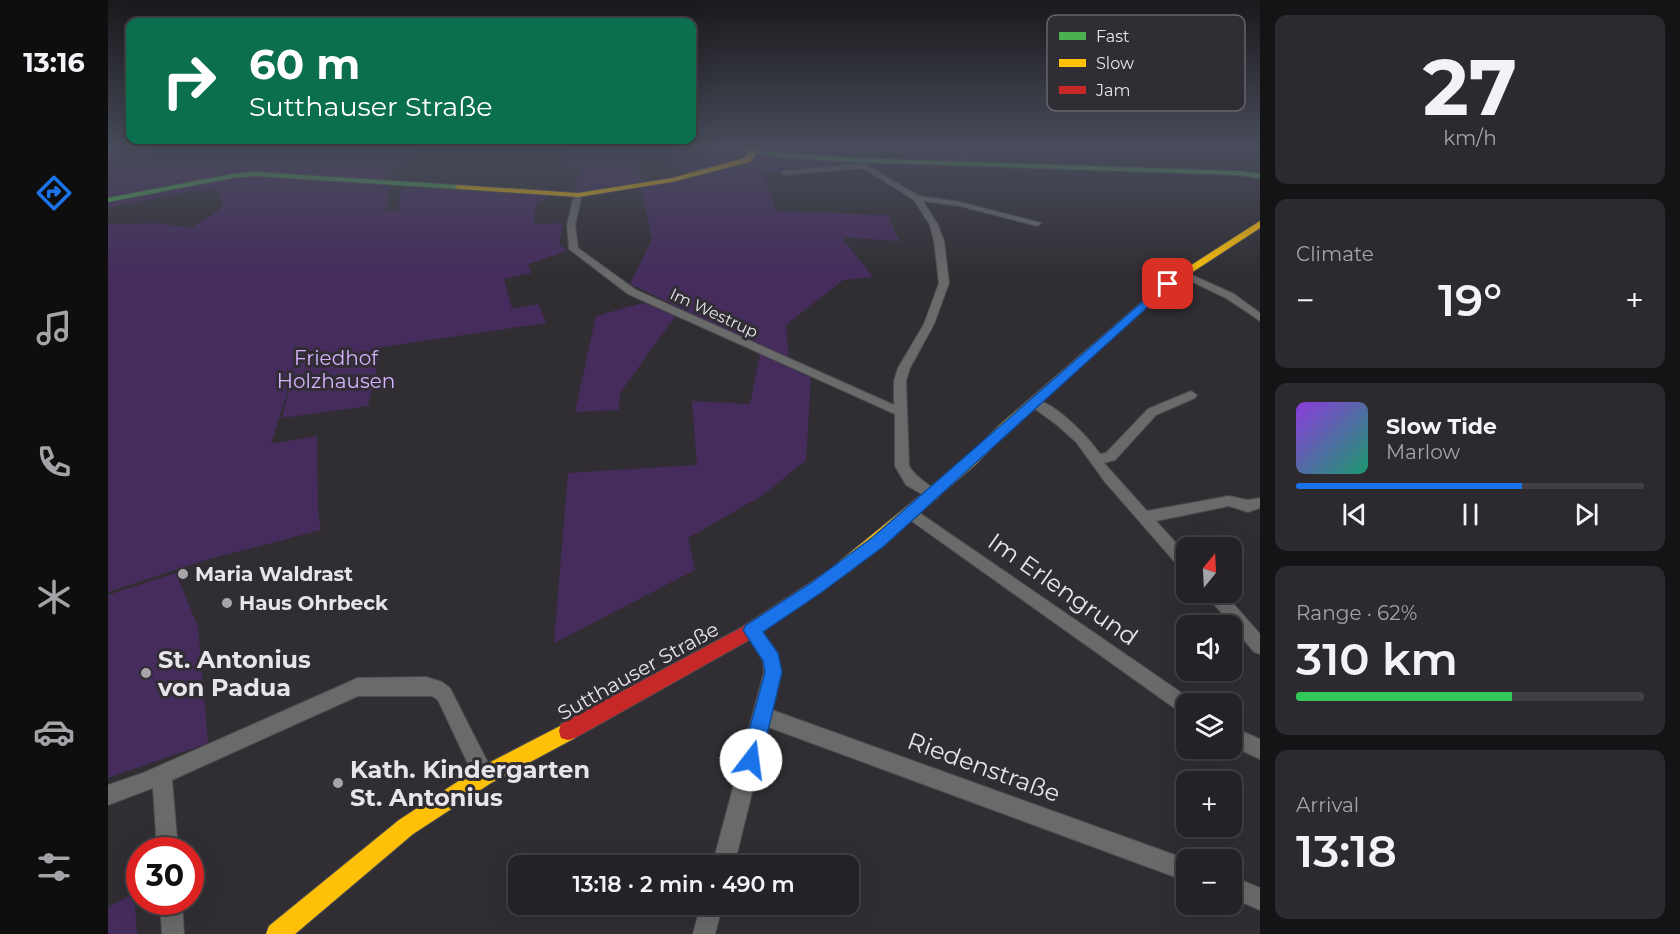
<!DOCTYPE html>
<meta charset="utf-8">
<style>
:root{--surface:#242226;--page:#2c2a2e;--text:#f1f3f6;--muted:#a3a4a7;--line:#413f43;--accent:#1a73e8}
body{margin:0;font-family:Montserrat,sans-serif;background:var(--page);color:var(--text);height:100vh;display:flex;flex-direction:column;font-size:22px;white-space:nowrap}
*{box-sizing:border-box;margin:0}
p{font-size:20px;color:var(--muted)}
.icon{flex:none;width:33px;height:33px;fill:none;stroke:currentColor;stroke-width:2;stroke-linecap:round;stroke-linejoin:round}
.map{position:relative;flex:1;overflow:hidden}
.side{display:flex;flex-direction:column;gap:15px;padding:15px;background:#141315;width:420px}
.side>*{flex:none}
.guide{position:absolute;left:18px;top:18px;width:570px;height:126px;border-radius:12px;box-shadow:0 6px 24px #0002,0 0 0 2px var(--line);background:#0b6e4f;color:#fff;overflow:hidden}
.needle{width:39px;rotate:18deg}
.buttons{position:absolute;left:1068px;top:537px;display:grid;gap:12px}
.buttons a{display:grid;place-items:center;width:66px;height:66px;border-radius:12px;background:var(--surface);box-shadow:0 6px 24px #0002,0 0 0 2px var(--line);font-size:30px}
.speed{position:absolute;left:18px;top:837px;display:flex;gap:12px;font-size:30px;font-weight:700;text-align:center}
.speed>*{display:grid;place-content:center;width:78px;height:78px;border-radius:50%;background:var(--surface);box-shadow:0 6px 24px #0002,0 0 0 2px var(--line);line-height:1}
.speed .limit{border:9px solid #d22;background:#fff;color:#111}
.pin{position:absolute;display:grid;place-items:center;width:51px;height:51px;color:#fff;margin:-26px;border-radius:12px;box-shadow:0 3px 9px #0006}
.me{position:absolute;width:66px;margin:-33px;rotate:15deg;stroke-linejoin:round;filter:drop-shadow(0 0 4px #0008)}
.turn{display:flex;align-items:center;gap:21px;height:126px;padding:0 24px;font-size:27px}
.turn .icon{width:78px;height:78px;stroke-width:2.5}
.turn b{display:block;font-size:42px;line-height:51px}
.big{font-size:45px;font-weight:600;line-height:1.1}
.side .card{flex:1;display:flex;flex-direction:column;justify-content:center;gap:9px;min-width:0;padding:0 21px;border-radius:12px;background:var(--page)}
.side .dial{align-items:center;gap:0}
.dial b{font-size:78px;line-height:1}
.song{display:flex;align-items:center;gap:18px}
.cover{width:72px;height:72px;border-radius:9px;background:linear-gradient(135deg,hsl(270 70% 55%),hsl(160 70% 35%))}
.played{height:6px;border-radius:3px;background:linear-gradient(90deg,var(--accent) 65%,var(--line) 65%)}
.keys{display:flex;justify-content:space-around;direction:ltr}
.heat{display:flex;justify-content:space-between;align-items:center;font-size:33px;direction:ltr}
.charge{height:9px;border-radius:4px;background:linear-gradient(90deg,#34c759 62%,var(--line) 0)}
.trip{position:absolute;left:400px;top:855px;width:351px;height:60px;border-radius:12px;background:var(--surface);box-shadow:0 6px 24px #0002,0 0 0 2px var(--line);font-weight:600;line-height:60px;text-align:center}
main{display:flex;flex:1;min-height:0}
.tab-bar{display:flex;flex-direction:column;width:108px;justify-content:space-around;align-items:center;background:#0e0e0f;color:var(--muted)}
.tab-bar .icon{width:42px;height:42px}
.tab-bar .selected{color:var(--accent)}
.tab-bar b{font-size:27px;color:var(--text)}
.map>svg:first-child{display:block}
.green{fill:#452c5d}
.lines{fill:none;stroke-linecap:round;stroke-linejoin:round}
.street-casing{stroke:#4d4c4f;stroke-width:2}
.fast-casing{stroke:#4d4c4f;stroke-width:2}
.slow-casing{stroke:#4d4c4f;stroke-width:2}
.jam-casing{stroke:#4d4c4f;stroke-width:2}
.street{fill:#696a6a;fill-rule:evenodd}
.fast{fill:#4caf50;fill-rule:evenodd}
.slow{fill:#ffc107;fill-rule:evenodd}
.jam{fill:#c62828;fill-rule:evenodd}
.route{fill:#1a73e8;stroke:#114b97;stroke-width:1.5}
.poi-dot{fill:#a7a5aa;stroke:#302d34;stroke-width:2}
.labels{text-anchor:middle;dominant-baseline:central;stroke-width:6;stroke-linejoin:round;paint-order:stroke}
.far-street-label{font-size:16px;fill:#e7e5ea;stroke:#302d34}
.park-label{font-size:20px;fill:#d6b3fe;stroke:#302d34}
.poi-label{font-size:20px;font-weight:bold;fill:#e7e5ea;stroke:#302d34;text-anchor:start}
.street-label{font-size:20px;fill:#e7e5ea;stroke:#302d34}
.near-street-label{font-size:24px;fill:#e7e5ea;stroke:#302d34}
.near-poi-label{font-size:24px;font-weight:bold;fill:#e7e5ea;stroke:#302d34;text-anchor:start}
.key{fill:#302d34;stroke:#67646b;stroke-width:1.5}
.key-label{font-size:16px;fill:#e7e5ea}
</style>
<main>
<nav class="tab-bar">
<b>13:16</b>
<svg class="icon selected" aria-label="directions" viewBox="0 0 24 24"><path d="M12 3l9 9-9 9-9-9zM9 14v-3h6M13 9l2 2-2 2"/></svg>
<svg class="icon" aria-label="music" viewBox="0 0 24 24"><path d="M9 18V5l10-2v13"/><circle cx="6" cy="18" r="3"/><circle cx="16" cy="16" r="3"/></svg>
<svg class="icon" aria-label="phone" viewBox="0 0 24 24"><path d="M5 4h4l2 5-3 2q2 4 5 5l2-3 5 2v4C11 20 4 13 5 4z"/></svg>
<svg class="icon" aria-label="climate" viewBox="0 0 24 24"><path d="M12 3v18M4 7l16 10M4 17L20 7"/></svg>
<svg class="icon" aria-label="car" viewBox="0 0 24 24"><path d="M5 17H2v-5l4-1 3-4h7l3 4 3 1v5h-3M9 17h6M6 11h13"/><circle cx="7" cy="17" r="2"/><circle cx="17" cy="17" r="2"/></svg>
<svg class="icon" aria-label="filters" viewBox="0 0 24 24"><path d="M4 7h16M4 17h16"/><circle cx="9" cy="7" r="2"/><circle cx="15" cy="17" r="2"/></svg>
</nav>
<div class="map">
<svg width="1152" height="934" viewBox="0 0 1152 934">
<rect width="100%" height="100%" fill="#302e33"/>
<!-- green -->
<path class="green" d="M0,147H314L270,184L282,186L278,211L290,210L293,191L302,188L443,195L428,204L426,224L455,223L451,244L459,251L420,264L423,273L396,279L404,309L431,304L438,323L274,347L260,406L174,418L185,374L163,444L209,436L210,511L213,530L94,561L0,592V224L50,223L83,228L115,207L110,190L78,192L0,208Z
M431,147H597L631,154L632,158L578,174L566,164L546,155L529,159L528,170L536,182L466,192L473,165L454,163L461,149Z
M660,156L745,162V165L656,173L668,211L780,215L791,241L733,237L765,277L735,280L678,325L681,360L522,284L544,240L533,187L628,168L651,157Z
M535,303L568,315L512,393L511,410L467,412L488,316Z
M652,354L703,378L698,460L655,495L580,538L587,570L446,643L460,473L589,465L584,401L642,404Z
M68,573L90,627L100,743L0,778V595Z
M26,893L29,934H0V908Z"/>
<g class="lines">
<!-- street casing -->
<g class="street-casing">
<path id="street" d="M862,147H871L860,154L861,165H855L852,153Z
M753,158L759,165L811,196L852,202L933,223L929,226L852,206L815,201L830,225L836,241L841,283L826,324L802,368L798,381L801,466C811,482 823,483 831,495L829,499L824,500L798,485L787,466V414L520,294L461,249L459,225L466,195L470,193L474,195L467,225L470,248L528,290L786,405V381L790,368L816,324L831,283L826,241L822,225L806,200L755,168L677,175L673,173L677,171L751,164L749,160Z
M1075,271L1126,294L1152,313V321L1118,298L1072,276L1070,274Z
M1083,391L1089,395L1087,398L1048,415L1007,460L996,463L1039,511L1121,496L1140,500L1152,498V508L1140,512L1121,506L1048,521L1078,554V570L1073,569L997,482L968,442L949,425L919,403L921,400C941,395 981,438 992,454L998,453L1040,409Z
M803,507L1084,700L1086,704H1078V715L1072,712L798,517L796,513L798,509Z
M1096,592H1115L1152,634V654L1146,652Z
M644,622L650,625C677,666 676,663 664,710L1078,859V881L660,727L626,866H604L656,672L655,661L636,630L638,625Z
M318,677L334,682L342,688L383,769L386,776L383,783L376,786L369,783L330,700L324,696H250L64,780L70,850H49L45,788L0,805V785L35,773L243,681L249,678Z
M1124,727L1152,739V759L1124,746Z
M1124,876L1152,888V910L1124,898Z
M52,902H74L76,934H54Z
M593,904H615L607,934H585Z"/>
</g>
<!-- fast casing -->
<g class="fast-casing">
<path id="fast" d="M607,147L746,158L1129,171L1152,174V178L1129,175L746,162L678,158Z
M147,172L350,185L354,187L350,189L147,176L124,178L0,202V198L124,174Z"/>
</g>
<!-- slow casing -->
<g class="slow-casing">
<path id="slow" d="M643,150L650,152L642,162L564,182L470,197L350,189L346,187L350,185L470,193L564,178L636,158Z
M1152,221V228L1063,286L902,429L867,465L742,571L737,572L732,571L729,566L732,561L857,459L894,423L1057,282Z
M460,722L467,724L469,731L467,738L383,783L305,834L187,934H158L161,926L291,820L369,769Z"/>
</g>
<!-- jam casing -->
<g class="jam-casing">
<path id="jam" d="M737,560L742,561L745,566L742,571L643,639L467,738L460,740L453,738L451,731L453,724L631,629Z"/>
</g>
<!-- street -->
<use href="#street" class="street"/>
<!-- fast -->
<use href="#fast" class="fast"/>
<!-- slow -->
<use href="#slow" class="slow"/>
<!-- jam -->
<use href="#jam" class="jam"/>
</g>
<!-- sky -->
<linearGradient id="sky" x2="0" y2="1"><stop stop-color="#1a191c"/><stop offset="0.53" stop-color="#484c5b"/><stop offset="1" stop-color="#484c5b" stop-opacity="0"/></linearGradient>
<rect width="1152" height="277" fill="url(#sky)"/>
<!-- route -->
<path class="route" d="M1057,282L1065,284L776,546L714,592L655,632L670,653L674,672L653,760L650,767L643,770L636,767L633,760L657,672L655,661L635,630L638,625L703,583L765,537Z"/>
<!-- markers -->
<g class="poi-dot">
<circle cx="75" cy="574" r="6"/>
<circle cx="119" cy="603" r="6"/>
<circle cx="38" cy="673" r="6"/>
<circle cx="230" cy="783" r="6"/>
</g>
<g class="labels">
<!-- far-street labels -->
<g class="far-street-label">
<text transform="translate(606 313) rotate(25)">Im Westrup</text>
</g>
<!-- park labels -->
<g class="park-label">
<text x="228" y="358">Friedhof<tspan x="228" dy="23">Holzhausen</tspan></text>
</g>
<!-- poi labels -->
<g class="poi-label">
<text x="87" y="574">Maria Waldrast</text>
<text x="131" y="603">Haus Ohrbeck</text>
</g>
<!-- street labels -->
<g class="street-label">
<text transform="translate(530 671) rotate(-29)">Sutthauser Straße</text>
</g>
<!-- near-street labels -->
<g class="near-street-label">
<text transform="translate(955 589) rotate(35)">Im Erlengrund</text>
<text transform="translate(876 767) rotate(20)">Riedenstraße</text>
</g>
<!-- near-poi labels -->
<g class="near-poi-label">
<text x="50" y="659">St. Antonius<tspan x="50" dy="28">von Padua</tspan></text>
<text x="242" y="769">Kath. Kindergarten<tspan x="242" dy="28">St. Antonius</tspan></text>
</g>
</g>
<!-- legend -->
<rect x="939" y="15" width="198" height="96" rx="9" class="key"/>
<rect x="951" y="32" width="27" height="8" fill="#4caf50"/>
<rect x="951" y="59" width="27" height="8" fill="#ffc107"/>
<rect x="951" y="86" width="27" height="8" fill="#c62828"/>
<g class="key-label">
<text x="988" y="42">Fast</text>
<text x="988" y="69">Slow</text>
<text x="988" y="96">Jam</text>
</g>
</svg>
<div class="buttons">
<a><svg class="needle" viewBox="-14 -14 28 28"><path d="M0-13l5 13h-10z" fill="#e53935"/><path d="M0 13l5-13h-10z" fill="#a3a4a7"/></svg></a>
<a><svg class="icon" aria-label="sound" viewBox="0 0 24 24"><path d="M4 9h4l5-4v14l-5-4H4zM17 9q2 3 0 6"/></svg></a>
<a><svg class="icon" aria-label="layers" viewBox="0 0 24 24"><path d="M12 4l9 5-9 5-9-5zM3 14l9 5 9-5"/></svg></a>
<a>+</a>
<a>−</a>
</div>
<div class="speed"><div class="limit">30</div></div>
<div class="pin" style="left:1060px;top:284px;background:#d93025"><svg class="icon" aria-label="arrive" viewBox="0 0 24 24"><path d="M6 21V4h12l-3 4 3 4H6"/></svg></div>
<svg class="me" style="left:643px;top:760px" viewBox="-20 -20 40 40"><circle r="19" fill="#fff"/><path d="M0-13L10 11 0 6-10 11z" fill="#1a73e8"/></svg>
<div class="trip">13:18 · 2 min · 490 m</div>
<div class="guide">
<div class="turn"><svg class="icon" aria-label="right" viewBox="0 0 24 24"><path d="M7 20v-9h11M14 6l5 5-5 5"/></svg><div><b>60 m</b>Sutthauser Straße</div></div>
</div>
</div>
<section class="side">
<div class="card dial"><b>27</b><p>km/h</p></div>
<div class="card"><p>Climate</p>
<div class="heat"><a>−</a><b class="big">19°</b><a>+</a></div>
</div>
<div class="card">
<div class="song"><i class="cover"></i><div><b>Slow Tide</b><p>Marlow</p></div></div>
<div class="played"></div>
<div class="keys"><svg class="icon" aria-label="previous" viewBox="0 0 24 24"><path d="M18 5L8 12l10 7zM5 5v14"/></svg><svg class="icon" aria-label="pause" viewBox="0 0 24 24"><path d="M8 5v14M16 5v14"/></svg><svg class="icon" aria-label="next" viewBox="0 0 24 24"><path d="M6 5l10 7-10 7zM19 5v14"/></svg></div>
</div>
<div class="card"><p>Range · 62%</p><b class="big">310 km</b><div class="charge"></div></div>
<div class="card"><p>Arrival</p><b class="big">13:18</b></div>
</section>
</main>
